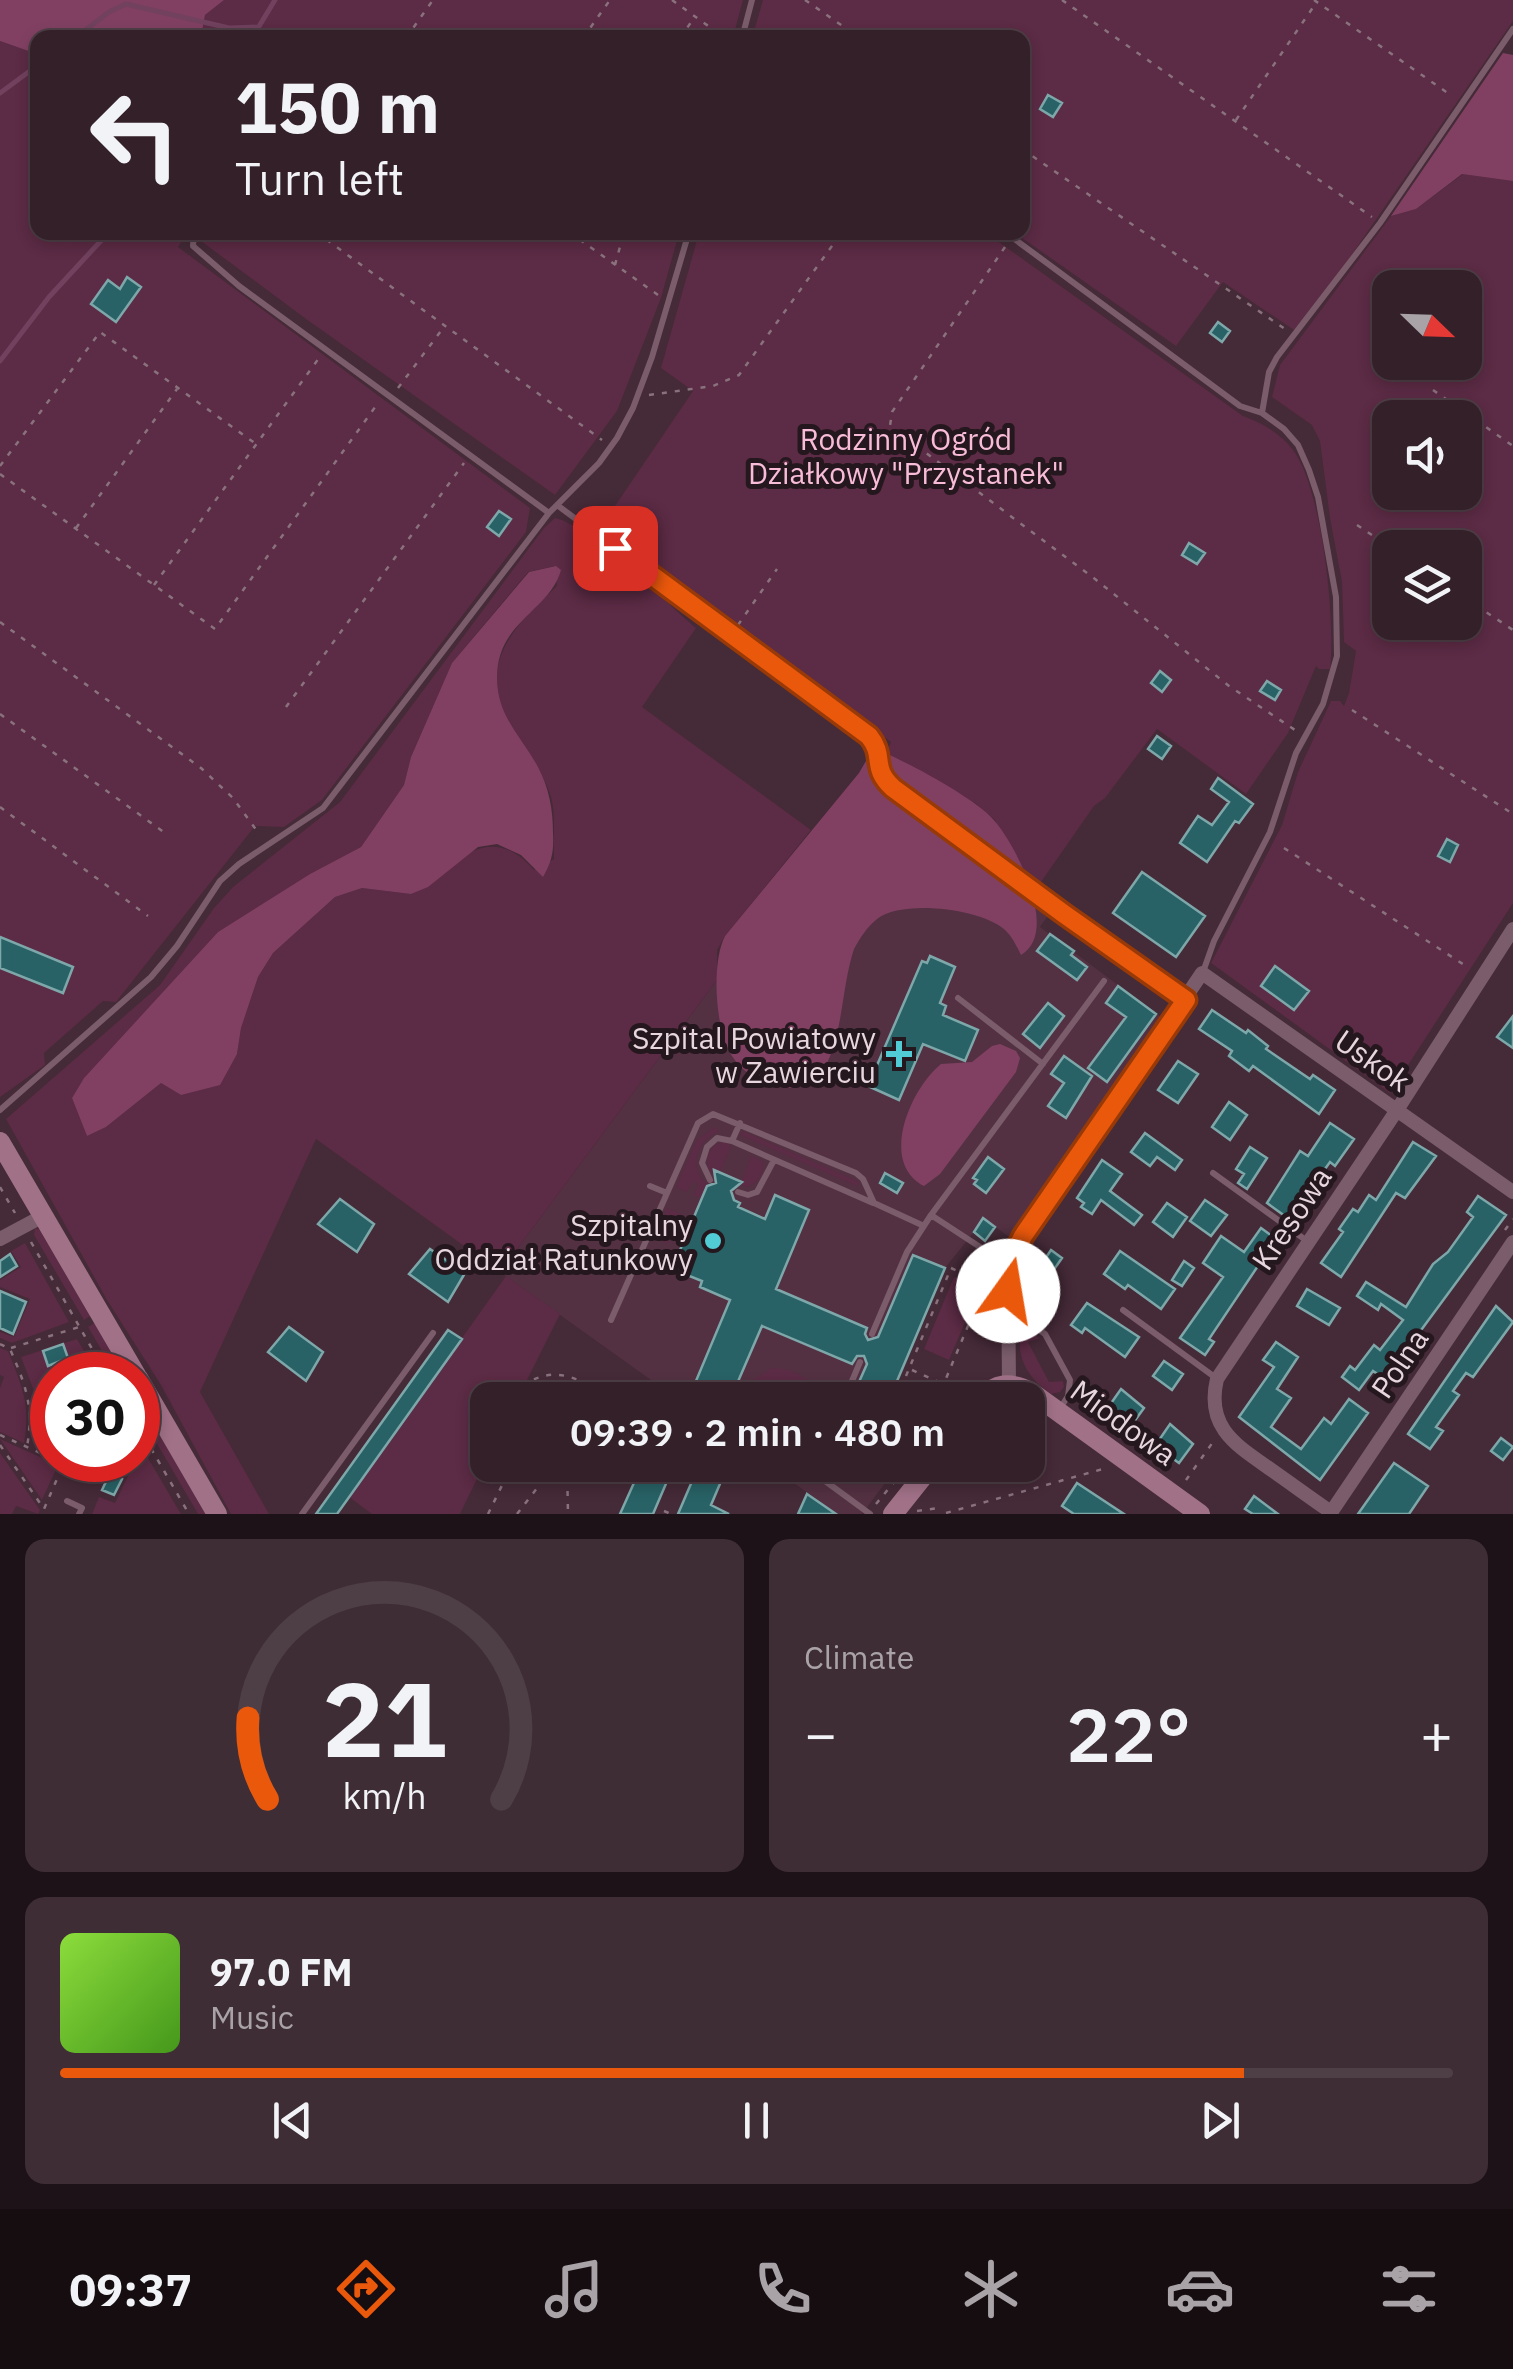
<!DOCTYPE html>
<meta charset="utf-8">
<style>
:root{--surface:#342029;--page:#3f2d35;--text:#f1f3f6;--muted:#a9a3a8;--line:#4e3e46;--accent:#ea580c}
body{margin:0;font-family:"IBM Plex Sans",sans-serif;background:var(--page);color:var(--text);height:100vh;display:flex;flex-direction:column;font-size:38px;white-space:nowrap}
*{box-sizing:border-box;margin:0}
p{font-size:32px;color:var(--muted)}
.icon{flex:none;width:55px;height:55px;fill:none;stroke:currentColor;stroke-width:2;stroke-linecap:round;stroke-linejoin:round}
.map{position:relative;height:1514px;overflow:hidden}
.details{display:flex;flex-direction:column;gap:25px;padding:25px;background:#1d1217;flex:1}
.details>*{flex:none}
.banner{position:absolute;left:30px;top:30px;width:1000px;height:210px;border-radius:20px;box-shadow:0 5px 15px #0003,0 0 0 2px var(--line);background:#342029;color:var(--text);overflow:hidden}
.needle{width:65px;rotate:113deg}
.buttons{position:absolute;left:1372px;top:270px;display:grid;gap:20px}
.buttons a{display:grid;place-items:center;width:110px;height:110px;border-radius:20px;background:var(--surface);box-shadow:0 5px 15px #0003,0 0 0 2px var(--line);font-size:50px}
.speed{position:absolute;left:30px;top:1352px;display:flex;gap:20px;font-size:50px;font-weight:700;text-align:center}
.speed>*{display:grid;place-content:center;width:130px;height:130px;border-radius:50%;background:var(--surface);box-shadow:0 5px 15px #0003,0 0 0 2px var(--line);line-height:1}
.speed .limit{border:15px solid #d22;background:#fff;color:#111}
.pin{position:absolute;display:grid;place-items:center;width:85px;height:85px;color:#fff;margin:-42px;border-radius:20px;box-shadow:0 5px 15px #0006}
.me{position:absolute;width:110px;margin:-55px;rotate:13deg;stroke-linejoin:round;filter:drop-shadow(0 0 8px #0008)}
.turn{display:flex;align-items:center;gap:35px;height:210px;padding:0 40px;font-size:45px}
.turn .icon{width:130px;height:130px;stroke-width:2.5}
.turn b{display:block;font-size:70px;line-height:85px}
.big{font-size:75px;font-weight:600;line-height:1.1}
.details .card{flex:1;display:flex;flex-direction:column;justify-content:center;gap:15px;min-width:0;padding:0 35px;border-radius:20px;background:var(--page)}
.details .dial{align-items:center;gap:0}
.dial svg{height:260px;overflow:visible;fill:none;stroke:var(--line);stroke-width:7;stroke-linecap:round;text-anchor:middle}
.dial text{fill:var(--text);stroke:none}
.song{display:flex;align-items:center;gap:30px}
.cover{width:120px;height:120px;border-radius:15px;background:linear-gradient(135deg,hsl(90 70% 55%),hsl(100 70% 35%))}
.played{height:10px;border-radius:5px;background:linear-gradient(90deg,var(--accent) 85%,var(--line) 85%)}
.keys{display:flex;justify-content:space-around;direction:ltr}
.heat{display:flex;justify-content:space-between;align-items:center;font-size:55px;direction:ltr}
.details .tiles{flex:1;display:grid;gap:25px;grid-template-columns:1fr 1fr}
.card:last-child{grid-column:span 2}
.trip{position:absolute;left:470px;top:1382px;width:575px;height:100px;border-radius:20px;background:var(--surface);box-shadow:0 5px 15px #0003,0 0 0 2px var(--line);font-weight:600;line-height:100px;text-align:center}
.dock{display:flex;height:160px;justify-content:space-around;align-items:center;background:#150d10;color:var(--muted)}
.dock .icon{width:70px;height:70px}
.dock .on{color:var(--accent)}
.dock b{font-size:45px;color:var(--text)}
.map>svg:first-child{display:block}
.built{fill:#533142}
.green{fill:#5c2b45;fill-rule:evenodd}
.forest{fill:#814062}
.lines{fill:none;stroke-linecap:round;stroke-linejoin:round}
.stream{stroke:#71415e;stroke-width:5}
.building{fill:#286266;stroke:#7ea7aa;stroke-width:2.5}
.path{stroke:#89727d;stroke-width:2.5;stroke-dasharray:5 8;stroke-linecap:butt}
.lane{stroke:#7a5c6a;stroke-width:6}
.street{stroke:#7a5c6a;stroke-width:14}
.secondary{stroke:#a17188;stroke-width:20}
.route-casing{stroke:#983908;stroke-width:25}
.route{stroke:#ea580c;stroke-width:18}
.poi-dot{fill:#51ccd4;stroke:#24171d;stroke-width:4}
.labels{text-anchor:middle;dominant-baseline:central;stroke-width:10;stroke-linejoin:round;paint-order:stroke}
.park-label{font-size:30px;fill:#f8bcd8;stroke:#24171d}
.poi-label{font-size:30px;fill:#e8d6de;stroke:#24171d;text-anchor:end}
.street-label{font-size:30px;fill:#e8d6de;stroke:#24171d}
</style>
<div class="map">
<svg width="1513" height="1514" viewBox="0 0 1513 1514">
<rect width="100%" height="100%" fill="#452a37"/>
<!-- built -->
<path class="built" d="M868,777L1051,911L1040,927L1161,1017L1011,1238L995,1227L985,1241L973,1233L945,1268L889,1400H679L500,1272Z
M769,1465H861L888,1479L862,1514H837Z"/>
<!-- green -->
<path class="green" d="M224,0H743L733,37L201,38L205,15Z
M763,0H1513V21L1326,292L1294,330L1223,282L1176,346L1015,233L1022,232V38H752Z
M0,41L37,54L38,232L187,233L178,247L530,508L526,532L322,800L284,827L255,826L116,1002L103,1001L44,1053L45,1065L0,1097Z
M1463,174L1513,181V903L1390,1093L1211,963L1282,825L1298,772L1331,701H1340L1344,706L1349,693L1356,651L1344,642L1342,582L1330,518L1320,441L1312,425L1272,397L1280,365L1391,216L1416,209ZM1390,288H1465V362H1390ZM1390,418H1465V492H1390ZM1390,548H1465V622H1390Z
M201,233L679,232V233L661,298L617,411L555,495L306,319L197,238Z
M699,233H986L1243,416C1262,423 1280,433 1293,450C1322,487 1336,622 1330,669H1319L1316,666L1288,733L1246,794L1157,729L1105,798L1094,806L1041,882L1029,886L1018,858L994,819L975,803L886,753L891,742L600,528L693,391L661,368Z
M555,518C585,523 669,605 696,628L642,707L811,830L725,936L717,950V980L500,1272L316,1139L200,1392L269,1514H231L161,1385L107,1300L6,1119L160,985L214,908L233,887L340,802L544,528ZM555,566L557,586C515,624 476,664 508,724C521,748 543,770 551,797C556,815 553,839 554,859L534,870C489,818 452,865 411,894L362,888L335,897L273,953L258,977L241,1028L237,1054L181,1095L161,1083L106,1127L87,1136L72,1098L84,1078L218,932L310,874L361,847L404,785L411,757L452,663L528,572Z
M715,1127L719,1131C697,1140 687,1168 708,1185L702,1199L694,1195L698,1184L693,1181L687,1192L676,1187L697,1140Z
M742,1131L859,1182L857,1186L740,1135Z
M725,1142L731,1146L720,1172L715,1170L713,1174L708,1168C706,1155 710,1143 725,1142Z
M751,1156L762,1161C766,1172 757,1185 746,1187L741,1185Z
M667,1208L681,1214L668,1244L654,1238Z
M35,1228L39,1229L92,1315L84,1320L34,1235Z
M25,1243L69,1322L12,1343L0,1338V1332L14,1337L30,1299L0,1287V1280L21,1267L11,1251Z
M506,1276L560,1314L517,1400H488L487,1458L460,1514H372L349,1497Z
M954,1277L972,1284L978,1292L949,1360L924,1349Z
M96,1322L127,1375H116L88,1327Z
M1028,1333L1040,1338L1028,1342L1049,1382L1063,1381L1064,1387L1060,1392L1051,1394C1032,1381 1018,1363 1020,1340Z
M77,1339L98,1375H52V1403L37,1433L34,1432L37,1399L21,1357Z
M0,1348L8,1351C22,1386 31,1405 24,1443L0,1432V1388L4,1377L0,1375Z
M772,1368C793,1368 810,1379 823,1395L822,1400H755L752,1381Z
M138,1393L208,1514H198L138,1411Z
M0,1439L58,1465L42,1500Z
M0,1453L40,1510L38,1514L16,1506L12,1514H0Z
M145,1453L181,1514H92L99,1497L115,1503L128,1476L111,1467L138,1460V1456Z"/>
<!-- forest -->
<path class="forest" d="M0,0H224L205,15L201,37L38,38L37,54L0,41Z
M1503,53L1513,55V181L1462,174L1416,209L1391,216Z
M556,566L561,570C549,612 497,621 497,678C497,716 521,736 538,767C549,788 553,809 553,833C554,851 552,861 543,877L521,855L497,844L478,847L428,887L411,894L362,888L335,897L273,953L258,977L241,1028L237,1054L220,1085L181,1095L161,1083L106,1127L87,1136L72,1098L84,1078L218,932L310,874L361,847L404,785L411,757L452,663L529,572Z
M880,751C906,761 974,798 992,818C1015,842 1061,932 1021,955C1016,945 1012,936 1004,929C980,909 903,899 877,919C867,927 860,938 854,949C842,985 843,1031 827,1063C807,1105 753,1088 732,1056C715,1030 711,963 725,936L859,773L870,754Z
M1000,1044L1016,1051L1020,1058L1016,1072L940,1174L924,1186C878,1162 911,1088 941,1064L972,1062L992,1046Z"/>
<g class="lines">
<!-- stream -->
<path class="stream" d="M75,38L109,12L126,4L229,28L258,27
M252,38L275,0
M0,93L38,65
M0,361L49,297L109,232"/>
</g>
<!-- building -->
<path class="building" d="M1048,95L1062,103L1053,117L1040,109Z
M127,277L141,287L116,322L91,304L108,280L120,289Z
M1218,322L1230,331L1222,342L1210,333Z
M499,511L511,519L499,536L487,527Z
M1189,543L1205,553L1197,564L1182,555Z
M1160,671L1171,680L1162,692L1151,683Z
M1267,681L1281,690L1275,700L1260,691Z
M1157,736L1171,746L1162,759L1148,749Z
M1218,778L1253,804L1239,823L1235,821L1207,862L1180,843L1198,816L1212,825L1229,802L1211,789Z
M1447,839L1458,845L1450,862L1438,856Z
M1142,872L1205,916L1176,957L1113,913Z
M1050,934L1074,951L1071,955L1087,967L1077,980L1037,951Z
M0,937L73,967L63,993L0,968Z
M930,956L955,967L940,1003L946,1006L943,1015L978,1030L965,1061L923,1044L899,1100L868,1086L922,961L927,963Z
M1275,966L1309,991L1294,1010L1261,986Z
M1118,986L1156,1014L1107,1082L1088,1068L1126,1017L1106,1003Z
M1048,1003L1064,1016L1040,1048L1023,1034Z
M1212,1010L1246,1033L1248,1030L1268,1046L1266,1049L1310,1079L1313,1075L1335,1090L1319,1114L1253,1066L1249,1071L1229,1056L1232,1051L1199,1029Z
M1513,1016V1048L1497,1037Z
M1064,1056L1092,1076L1066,1118L1048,1106L1064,1083L1051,1074Z
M1178,1061L1198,1074L1178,1103L1158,1090Z
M1229,1102L1247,1115L1230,1140L1212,1127Z
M1330,1123L1354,1139L1335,1166L1330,1162L1289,1219L1267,1203L1300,1151L1308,1156Z
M1145,1133L1182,1160L1175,1170L1157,1157L1150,1166L1131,1152Z
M1413,1142L1436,1156L1405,1198L1396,1193L1341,1277L1321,1263L1343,1232L1339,1229L1353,1209L1358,1212L1369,1195L1376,1200Z
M1250,1147L1267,1158L1247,1189L1238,1183L1244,1174L1236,1169Z
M988,1157L1004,1169L986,1193L974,1184L977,1180L973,1178Z
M1102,1160L1122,1174L1110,1191L1142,1215L1134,1225L1101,1200L1092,1214L1081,1207L1084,1203L1077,1198Z
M714,1170L742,1182L731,1191L734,1200L740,1203L738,1207L765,1219L775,1195L809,1210L776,1289L867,1328L865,1334L868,1340L878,1337L913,1255L945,1268L889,1400H851L867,1364L864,1356H857L852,1364L762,1326L730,1400H721L693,1388L730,1300L700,1287L702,1281L672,1269L707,1186L716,1183Z
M885,1173L903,1183L897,1193L880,1183Z
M1478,1196L1506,1215L1385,1379L1373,1371L1359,1390L1342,1377L1350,1366L1355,1370L1374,1345L1380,1350L1403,1320L1381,1304L1378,1310L1357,1296L1366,1282L1406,1307L1433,1264L1448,1252L1473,1217L1467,1212Z
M340,1199L374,1224L357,1252L318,1224Z
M1205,1200L1227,1215L1211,1236L1190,1221Z
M1167,1203L1187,1217L1173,1237L1153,1222Z
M983,1218L995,1227L985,1241L974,1232Z
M1261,1228L1276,1239L1209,1339L1214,1342L1205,1355L1180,1338L1223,1277L1203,1263L1221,1236L1244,1252Z
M430,1249L465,1273L448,1302L409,1274Z
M1051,1250L1062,1258L1046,1281L1026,1267L1034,1256L1043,1262Z
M1120,1251L1175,1289L1161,1309L1128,1285L1125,1289L1104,1274Z
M10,1254L17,1266L0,1277V1261Z
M1184,1261L1194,1268L1182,1286L1172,1280Z
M1307,1289L1340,1308L1329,1325L1297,1306Z
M0,1291L26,1302L13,1334L0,1328Z
M1087,1303L1139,1337L1125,1357L1085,1328L1082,1333L1071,1325Z
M1496,1306L1513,1322L1473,1377L1466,1373L1453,1391L1459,1395L1436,1427L1443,1431L1430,1449L1408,1434Z
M289,1327L323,1352L306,1381L268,1352Z
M448,1330L462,1339L337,1514H316Z
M1276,1342L1298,1357L1277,1389L1291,1398L1271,1427L1301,1449L1324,1418L1331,1424L1349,1399L1368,1413L1320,1480L1239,1417L1274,1367L1263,1360Z
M63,1344L68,1358L48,1366L43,1351Z
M1164,1361L1183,1374L1172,1390L1153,1376Z
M1121,1389L1144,1408L1131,1426L1107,1409Z
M1170,1424L1193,1444L1179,1463L1155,1446Z
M1501,1438L1513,1447L1503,1460L1491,1451Z
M1394,1463L1428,1486L1409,1514H1358Z
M642,1465H674L653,1514H620Z
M699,1465H728L711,1505L729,1514H678Z
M110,1473L122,1479L114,1495L102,1490Z
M1077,1483L1124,1514H1074L1062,1506Z
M807,1494L836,1514H798Z
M1254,1496L1278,1514H1253L1245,1509Z"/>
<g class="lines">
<!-- path -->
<path class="path" d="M672,0L725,38
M805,0L860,38
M1062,0L1372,217
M1314,0L1452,96
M406,38L433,0
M583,38L610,0
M680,38L694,18
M1236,120L1316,3
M1022,149L1285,329
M316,232L602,440
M569,232L658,295
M1005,247L892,412L890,426L1095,579L1229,686L1295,730
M615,265L624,232
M398,388L444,327
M1433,390L1513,446
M649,395L713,386L739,375L842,232
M0,466L100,332L256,444
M0,474L215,629L378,403
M1357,525L1391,548
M76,528L177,389
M154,585L319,358
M1465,598L1513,630
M0,622L201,768L233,798L260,835
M738,625L777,569
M286,707L464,463
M1352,710L1513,814
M0,714L165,833
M0,807L148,916
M1284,848L1469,968
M0,1187L15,1213
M1505,1230L1513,1219
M31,1242L107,1375
M0,1344L10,1349C26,1386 34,1406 27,1447
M11,1348L79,1327
M912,1370L961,1392
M520,1400L528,1382C553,1370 565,1374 590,1385
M585,1400L590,1385C613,1386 635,1386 655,1400
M896,1400L951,1268L975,1279L983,1290L937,1400
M138,1426L189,1514
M0,1435L52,1458
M0,1445L44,1509L64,1463
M138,1450L147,1446
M56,1460L88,1471L114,1460
M567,1465L568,1514
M871,1465L895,1477
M1186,1480L1213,1442
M876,1504L899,1476
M664,1511L671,1514
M917,1511L939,1508
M946,1513L1103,1469
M488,1514L512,1465
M517,1514L548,1474L560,1465"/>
<!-- lane -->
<path class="lane" d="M742,38L752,0
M194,232L193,246L239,286L549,513
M1005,232L1240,406L1262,413L1284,429L1298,445L1309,470L1318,497L1336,597L1337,656L1323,704L1296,753L1270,832L1214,941L1203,972
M1262,413L1269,372L1277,357L1380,223L1513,29
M557,505L869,737L877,747L879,774L893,788L1063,915L1185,999
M958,998L1043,1064
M0,1110L151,977L177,946L220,881L239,864L323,808L549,513L599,463L617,438L633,408L652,357L689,232
M740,1123L732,1141L873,1203
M1213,1173L1307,1241
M710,1180L702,1163L707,1147L717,1138L732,1141
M650,1186L667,1193
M738,1192L748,1195L757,1192L774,1160
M931,1215L1009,1266
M1123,1310L1216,1378
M611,1320L698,1123L713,1114L856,1173L863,1179L874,1203L924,1226
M1012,1320L1035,1327L1045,1334L1070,1380L1068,1396L1059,1410
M872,1334L907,1252L931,1215L1104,981
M844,1400L860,1362
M817,1465L821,1478L870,1514
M67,1501L82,1508L79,1514
M302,1514L433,1333"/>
<!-- street -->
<path class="street" d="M0,1239L43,1216
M1009,1384L1008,1279L1015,1250L1202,973L1513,1192
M1331,1512C1312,1499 1293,1485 1273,1471C1238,1446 1205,1429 1217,1379L1397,1110L1513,929
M1330,1514L1513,1242"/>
<!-- secondary -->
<path class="secondary" d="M0,1142L136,1375
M138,1378L217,1514
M980,1400C996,1382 1010,1382 1031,1392L1200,1514
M893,1514L932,1465"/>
</g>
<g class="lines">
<!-- route casing -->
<g class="route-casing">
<path id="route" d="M615,548L869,736C886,757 870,767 893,788L1064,914L1186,1000L1023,1236L1008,1266V1291"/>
</g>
<!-- route -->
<use href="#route" class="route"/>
</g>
<!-- markers -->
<g class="poi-dot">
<path d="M894 1039h10v10h10v10h-10v10h-10v-10h-10v-10h10z"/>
<circle cx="713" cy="1241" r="10"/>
</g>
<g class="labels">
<!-- park labels -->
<g class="park-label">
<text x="906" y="438">Rodzinny Ogród<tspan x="906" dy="34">Działkowy "Przystanek"</tspan></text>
</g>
<!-- poi labels -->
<g class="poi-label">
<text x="876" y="1037">Szpital Powiatowy<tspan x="876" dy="34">w Zawierciu</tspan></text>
<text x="693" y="1224">Szpitalny<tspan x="693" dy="34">Oddział Ratunkowy</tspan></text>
</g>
<!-- street labels -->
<g class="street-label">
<text transform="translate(1373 1060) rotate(35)">Uskok</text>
<text transform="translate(1291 1218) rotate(-56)">Kresowa</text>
<text transform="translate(1399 1363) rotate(-56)">Polna</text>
<text transform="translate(1124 1422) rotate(36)">Miodowa</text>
</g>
</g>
</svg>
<div class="buttons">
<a><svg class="needle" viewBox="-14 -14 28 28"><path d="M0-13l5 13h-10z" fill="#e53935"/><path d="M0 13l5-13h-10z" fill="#a9a3a8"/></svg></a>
<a><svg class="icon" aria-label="sound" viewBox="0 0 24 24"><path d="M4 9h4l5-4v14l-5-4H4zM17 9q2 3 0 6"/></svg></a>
<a><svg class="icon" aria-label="layers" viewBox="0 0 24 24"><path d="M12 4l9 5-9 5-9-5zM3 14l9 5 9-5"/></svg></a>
</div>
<div class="speed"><div class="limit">30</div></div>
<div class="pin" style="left:615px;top:548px;background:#d93025"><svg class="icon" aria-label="arrive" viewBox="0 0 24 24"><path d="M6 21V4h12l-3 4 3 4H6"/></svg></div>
<svg class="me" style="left:1008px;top:1291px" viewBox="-20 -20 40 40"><circle r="19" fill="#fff"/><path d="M0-13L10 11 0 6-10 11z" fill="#ea580c"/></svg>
<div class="trip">09:39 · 2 min · 480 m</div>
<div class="banner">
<div class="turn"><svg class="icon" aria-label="left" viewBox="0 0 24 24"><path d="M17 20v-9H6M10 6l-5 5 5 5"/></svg><div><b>150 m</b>Turn left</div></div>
</div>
</div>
<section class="details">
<div class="tiles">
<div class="card dial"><svg viewBox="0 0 100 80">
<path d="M14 69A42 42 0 1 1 86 69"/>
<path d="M14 69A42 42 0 0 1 8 44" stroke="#ea580c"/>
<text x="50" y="56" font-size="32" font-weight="700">21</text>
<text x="50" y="72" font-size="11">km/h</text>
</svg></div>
<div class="card"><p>Climate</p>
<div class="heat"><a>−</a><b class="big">22°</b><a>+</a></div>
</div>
<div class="card">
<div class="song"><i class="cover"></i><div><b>97.0 FM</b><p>Music</p></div></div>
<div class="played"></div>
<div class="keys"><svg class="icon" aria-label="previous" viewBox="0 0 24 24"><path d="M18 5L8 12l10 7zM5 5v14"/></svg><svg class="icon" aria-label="pause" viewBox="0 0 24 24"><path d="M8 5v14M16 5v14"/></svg><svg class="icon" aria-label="next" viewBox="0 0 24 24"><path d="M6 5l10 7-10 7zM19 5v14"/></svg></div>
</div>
</div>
</section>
<nav class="dock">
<b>09:37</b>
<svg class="icon on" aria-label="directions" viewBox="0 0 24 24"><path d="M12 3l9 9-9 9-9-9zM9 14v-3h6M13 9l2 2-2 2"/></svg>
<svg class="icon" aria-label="music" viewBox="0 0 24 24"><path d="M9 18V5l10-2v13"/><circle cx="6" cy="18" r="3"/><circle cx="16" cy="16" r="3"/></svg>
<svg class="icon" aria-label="phone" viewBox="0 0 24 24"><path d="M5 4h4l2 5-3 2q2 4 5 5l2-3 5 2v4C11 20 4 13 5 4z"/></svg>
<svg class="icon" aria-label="climate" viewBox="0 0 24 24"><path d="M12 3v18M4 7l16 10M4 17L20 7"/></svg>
<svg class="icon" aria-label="car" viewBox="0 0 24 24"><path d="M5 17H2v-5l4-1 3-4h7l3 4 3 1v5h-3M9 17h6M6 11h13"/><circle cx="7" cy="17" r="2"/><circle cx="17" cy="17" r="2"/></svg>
<svg class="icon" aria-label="filters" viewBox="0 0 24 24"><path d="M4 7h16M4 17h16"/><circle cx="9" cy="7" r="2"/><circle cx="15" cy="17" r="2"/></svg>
</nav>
